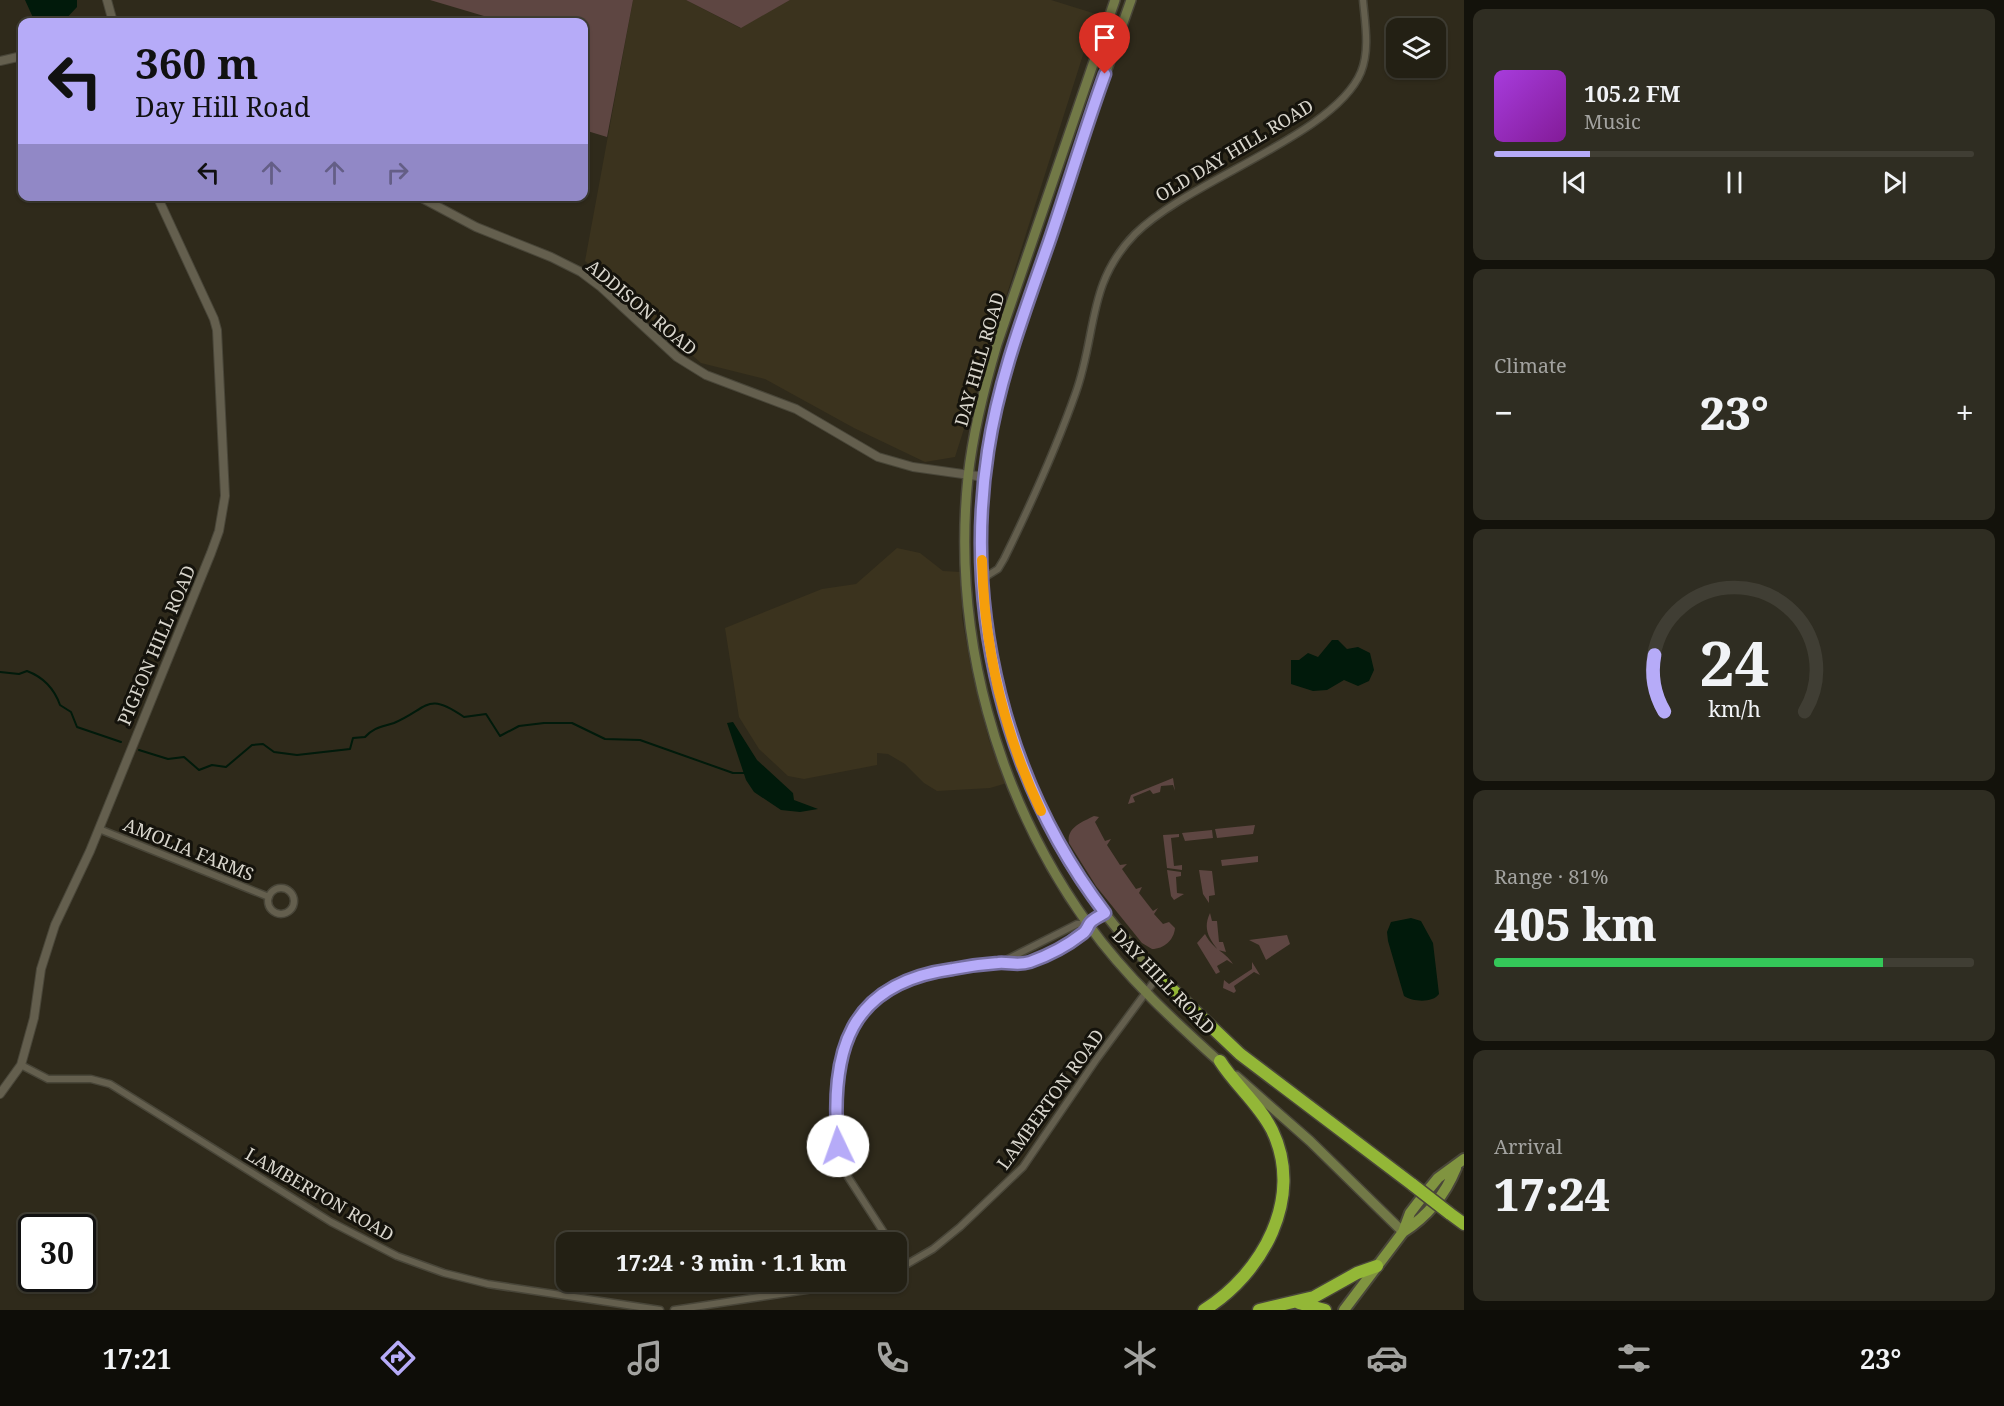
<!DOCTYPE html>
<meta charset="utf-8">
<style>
:root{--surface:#232014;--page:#2f2d22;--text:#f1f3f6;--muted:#a3a3a0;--line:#403e34;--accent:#b6abf8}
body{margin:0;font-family:"Noto Serif",serif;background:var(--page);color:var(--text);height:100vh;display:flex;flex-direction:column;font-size:22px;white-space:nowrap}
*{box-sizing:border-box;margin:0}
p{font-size:20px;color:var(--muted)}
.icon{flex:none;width:33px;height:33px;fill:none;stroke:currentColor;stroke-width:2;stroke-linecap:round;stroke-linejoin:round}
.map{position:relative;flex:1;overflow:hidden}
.details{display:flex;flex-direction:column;gap:9px;padding:9px;background:#13120b;width:540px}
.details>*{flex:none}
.hud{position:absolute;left:18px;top:18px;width:570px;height:183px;border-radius:12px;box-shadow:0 2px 4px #0004,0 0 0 2px var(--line);background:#b6abf8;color:#111;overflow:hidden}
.fabs{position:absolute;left:1386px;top:18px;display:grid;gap:12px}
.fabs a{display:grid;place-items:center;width:60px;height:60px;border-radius:12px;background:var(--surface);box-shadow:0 2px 4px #0004,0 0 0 2px var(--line);font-size:30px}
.speed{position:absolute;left:18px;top:1214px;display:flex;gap:12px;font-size:30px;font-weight:700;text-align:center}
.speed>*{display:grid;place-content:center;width:78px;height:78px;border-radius:50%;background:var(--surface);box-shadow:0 2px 4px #0004,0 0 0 2px var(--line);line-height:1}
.speed .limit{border:3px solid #111;border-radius:9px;background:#fff;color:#111}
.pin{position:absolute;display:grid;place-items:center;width:51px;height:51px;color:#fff;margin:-62px -26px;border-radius:50% 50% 50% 0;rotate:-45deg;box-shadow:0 0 6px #0007}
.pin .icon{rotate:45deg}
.me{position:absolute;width:66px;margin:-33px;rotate:357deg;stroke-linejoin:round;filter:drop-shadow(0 0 4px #0008)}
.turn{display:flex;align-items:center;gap:21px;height:126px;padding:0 18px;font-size:27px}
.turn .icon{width:78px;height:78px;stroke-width:2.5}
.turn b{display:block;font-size:42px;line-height:51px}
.lanes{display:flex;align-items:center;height:57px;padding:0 18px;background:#0003;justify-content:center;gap:30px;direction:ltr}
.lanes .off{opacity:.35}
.big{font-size:45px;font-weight:800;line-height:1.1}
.details .widget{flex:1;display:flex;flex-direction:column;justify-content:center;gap:9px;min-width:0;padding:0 21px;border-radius:12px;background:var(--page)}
.details .dial{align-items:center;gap:0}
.dial svg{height:156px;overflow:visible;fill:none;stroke:var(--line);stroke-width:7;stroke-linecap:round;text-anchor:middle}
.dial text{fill:var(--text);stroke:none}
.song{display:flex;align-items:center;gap:18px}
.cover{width:72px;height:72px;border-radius:9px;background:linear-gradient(135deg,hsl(280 70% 55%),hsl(290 70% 35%))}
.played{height:6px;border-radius:3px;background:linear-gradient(90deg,var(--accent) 20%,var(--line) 20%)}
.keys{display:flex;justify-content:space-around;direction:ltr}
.heat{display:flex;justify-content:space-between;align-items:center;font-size:33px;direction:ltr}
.charge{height:9px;border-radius:4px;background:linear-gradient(90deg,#34c759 81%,var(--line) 0)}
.trip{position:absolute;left:556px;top:1232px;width:351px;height:60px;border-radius:12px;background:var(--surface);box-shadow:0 2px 4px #0004,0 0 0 2px var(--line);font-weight:800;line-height:60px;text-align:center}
.tabs{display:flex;height:96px;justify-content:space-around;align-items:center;background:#0e0d08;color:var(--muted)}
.tabs .icon{width:42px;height:42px}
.tabs .active{color:var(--accent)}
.tabs b{font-size:27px;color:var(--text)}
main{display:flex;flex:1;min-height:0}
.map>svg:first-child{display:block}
.built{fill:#3b331e}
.green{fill:#5e4642}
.water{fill:#011a0b}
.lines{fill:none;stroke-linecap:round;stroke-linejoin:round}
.stream{stroke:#011a0b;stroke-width:2}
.minor-casing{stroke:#494639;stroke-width:9}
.tertiary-casing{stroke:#494639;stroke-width:10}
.secondary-casing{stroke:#494639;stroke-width:12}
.primary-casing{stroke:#494639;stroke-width:14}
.motorway-casing{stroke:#494639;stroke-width:15}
.minor{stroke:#645f4e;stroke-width:6}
.tertiary{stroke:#645f4e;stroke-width:8}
.secondary{stroke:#727947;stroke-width:9}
.primary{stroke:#809440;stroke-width:10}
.motorway{stroke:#93b737;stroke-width:12}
.motorway-bridge-casing{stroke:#494639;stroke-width:15;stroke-linecap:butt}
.motorway-bridge{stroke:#93b737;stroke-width:12}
.route-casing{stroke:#766fa1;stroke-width:15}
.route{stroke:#b6abf8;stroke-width:10}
.slow{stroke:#f59e0b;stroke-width:10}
.labels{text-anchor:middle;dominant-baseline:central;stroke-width:6;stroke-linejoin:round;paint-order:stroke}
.street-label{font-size:18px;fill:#d9d6cd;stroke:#15130c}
</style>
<main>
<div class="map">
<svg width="1464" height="1310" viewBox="0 0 1464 1310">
<rect width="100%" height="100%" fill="#2f2a1b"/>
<!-- built -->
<path class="built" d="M633,0H686L740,28L790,0H1051L1096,14L955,457L925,462L854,428L765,379L701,363L585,261Z
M897,548L920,553L943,571L961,572L962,618L972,673L989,740L1007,783L990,788L937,791L924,783L905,764L888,754L877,753V765L804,779L788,776L759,749L739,717L725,628L822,589L856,584Z"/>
<!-- green -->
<path class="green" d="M430,0H633L607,137L584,130V22H493L494,19Z
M686,0H790L741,28Z
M1173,778L1175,791L1173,785L1161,786L1160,792L1153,794L1150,790L1133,797L1135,802L1128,804L1131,795Z
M1094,816L1099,817L1095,822L1105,841L1111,839L1107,845L1120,865L1127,864L1122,869L1136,889L1142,887L1139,893L1153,911L1158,908L1154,914L1163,924L1169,922L1175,928C1174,940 1164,949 1152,949L1142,943L1096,886L1069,843C1066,828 1082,822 1094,816Z
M1255,825L1253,834L1217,838L1215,829Z
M1212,830L1213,838L1185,841L1182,833Z
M1179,834V837L1171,838L1174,866L1182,865V870L1167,868L1163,835Z
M1258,856V862L1222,866L1221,860Z
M1167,870L1181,872V876L1176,877L1177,893L1184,894L1174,900L1171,896Z
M1199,870L1212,871L1215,895L1209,896V903L1203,894Z
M1210,913L1212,921H1217L1219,942H1223L1226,952L1218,950C1208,937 1203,928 1210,913Z
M1205,934C1215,952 1224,950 1233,964L1227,960L1217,966L1220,972L1216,974L1197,943Z
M1287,935L1290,944L1266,960L1259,945L1249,940Z
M1252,962L1260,975L1254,972L1234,986L1236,991L1234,993L1223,988L1224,980L1229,984L1252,969Z"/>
<!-- water -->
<path class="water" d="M25,0H77V7L63,22H35Z
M1332,640H1338L1347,649L1358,647L1370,653L1374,670L1369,681L1358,686L1344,680L1327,690L1313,691L1291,684V660H1299L1308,653L1318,657Z
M733,722L757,760L793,793L794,800L818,809L800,812L781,810L754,792L746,780L727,723Z
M1411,918L1421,921L1433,943L1439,994C1433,1003 1413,1002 1404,996L1388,941L1387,932L1391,922Z"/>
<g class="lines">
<!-- stream -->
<path class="stream" d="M0,672L19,674L27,671C43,677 54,688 60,705L71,712L77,727L121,742
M139,750L168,759L184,757L199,770L212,765L226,767L252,745L263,744L274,752L297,755L350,749L353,738L365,737C374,727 382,727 394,723C429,708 426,691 464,717L486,714L500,736L519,726L544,723H572L605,739L640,740L733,773H744"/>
<!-- minor casing -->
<g class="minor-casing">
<path id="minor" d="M982,579L998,569L1004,559C1029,508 1057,446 1076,392C1097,333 1087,283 1135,234C1189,180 1335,135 1361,72C1370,50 1365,23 1363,0
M99,829L269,897
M268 901a13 13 0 1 1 26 0a13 13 0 1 1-26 0Z
M1002,962L1077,924H1089
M21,1065L48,1079H91L110,1084L331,1222L397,1256L444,1273L488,1284L660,1310
M890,1242L848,1177L838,1146L837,1075L851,1030L875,999L892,986L924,973L1001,962L1017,964L1031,961L1082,935L1089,924L1105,913
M897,1254L905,1266
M897,1270L933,1249L960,1227L1023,1167L1096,1060L1158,976
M674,1310L866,1281"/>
</g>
<!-- tertiary casing -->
<g class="tertiary-casing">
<path id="tertiary" d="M107,0L113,22
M0,61L22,56
M418,196L476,227L551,257L581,272L601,287L677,357L706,375L796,409L878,457L913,467L984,477
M0,1094L21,1065L34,1018L41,969L55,925L90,851L211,553L219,531L225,496L217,330L214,319L157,196"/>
</g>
<!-- secondary casing -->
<g class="secondary-casing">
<path id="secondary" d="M1115,0L997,344C984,388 973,432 968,477C952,635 996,796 1088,924C1126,977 1175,1022 1223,1065
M1131,0C1103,79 1077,159 1050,239C1026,309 999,377 988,450C965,593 997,747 1073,869C1098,908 1128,942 1158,976
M1236,1076L1310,1141L1403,1232"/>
</g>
<!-- primary casing -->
<g class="primary-casing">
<path id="primary" d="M1403,1232C1428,1216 1445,1195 1456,1168
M1344,1310L1403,1232L1410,1213L1420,1200L1438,1178L1464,1159"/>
</g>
<!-- motorway casing -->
<g class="motorway-casing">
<path id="motorway" d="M1158,976L1240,1054L1413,1185
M1449,1213L1464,1224
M1299,1303L1325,1310
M1204,1310C1262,1274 1305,1198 1272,1130C1259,1104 1235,1085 1220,1061
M1259,1310L1314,1297L1357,1273L1377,1266"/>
</g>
<!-- minor -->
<use href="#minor" class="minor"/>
<!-- tertiary -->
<use href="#tertiary" class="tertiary"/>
<!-- secondary -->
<use href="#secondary" class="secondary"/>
<!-- primary -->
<use href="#primary" class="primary"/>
<!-- motorway -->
<use href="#motorway" class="motorway"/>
<!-- motorway-bridge casing -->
<g class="motorway-bridge-casing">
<path id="motorway-bridge" d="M1413,1185L1449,1213"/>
</g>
<!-- motorway-bridge -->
<use href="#motorway-bridge" class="motorway-bridge"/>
</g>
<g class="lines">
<!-- route casing -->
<g class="route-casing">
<path id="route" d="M838,1146C830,1051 848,983 953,969C968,966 983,964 998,963C1009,962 1018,966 1030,962C1047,956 1068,945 1082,934C1087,931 1087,927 1090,923C1093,919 1100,916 1105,913C1006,783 963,613 988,451C999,378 1025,311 1049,242C1068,186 1085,129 1105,74"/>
</g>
<!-- route -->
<use href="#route" class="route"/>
<!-- slow -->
<path class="slow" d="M982,560C984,647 1004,733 1041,811"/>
</g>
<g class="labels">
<!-- street labels -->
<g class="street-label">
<text transform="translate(1234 150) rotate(-31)">OLD DAY HILL ROAD</text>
<text transform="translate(642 307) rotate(40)">ADDISON ROAD</text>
<text transform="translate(979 359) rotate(-74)">DAY HILL ROAD</text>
<text transform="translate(156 645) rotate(-67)">PIGEON HILL ROAD</text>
<text transform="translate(189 849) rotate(22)">AMOLIA FARMS</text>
<text transform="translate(1164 981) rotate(46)">DAY HILL ROAD</text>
<text transform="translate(1050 1099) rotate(-54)">LAMBERTON ROAD</text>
<text transform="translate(320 1194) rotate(30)">LAMBERTON ROAD</text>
</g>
</g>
</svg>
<div class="fabs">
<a><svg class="icon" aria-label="layers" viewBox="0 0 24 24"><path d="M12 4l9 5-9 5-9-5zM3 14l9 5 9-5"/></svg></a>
</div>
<div class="speed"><div class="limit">30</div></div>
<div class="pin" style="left:1105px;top:74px;background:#d93025"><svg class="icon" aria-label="arrive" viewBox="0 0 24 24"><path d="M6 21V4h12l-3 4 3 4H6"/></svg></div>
<svg class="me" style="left:838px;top:1146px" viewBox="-20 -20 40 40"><circle r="19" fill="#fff"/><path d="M0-13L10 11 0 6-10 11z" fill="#b6abf8"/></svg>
<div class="trip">17:24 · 3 min · 1.1 km</div>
<div class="hud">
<div class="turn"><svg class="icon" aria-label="left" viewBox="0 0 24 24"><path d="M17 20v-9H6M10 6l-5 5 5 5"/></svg><div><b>360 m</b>Day Hill Road</div></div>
<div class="lanes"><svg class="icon" aria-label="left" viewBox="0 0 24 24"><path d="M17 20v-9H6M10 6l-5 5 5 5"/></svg><svg class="icon off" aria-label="ahead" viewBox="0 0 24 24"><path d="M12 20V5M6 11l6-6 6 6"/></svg><svg class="icon off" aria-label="ahead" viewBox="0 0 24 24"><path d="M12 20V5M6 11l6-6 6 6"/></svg><svg class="icon off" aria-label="right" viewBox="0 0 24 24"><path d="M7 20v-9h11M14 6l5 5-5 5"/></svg></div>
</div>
</div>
<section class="details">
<div class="widget">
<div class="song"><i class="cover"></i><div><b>105.2 FM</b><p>Music</p></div></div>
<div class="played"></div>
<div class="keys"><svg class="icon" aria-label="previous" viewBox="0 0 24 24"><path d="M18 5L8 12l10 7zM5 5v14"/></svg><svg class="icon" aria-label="pause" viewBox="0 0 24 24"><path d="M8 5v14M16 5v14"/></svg><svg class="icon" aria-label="next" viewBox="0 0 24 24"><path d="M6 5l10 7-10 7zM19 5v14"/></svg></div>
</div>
<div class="widget"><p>Climate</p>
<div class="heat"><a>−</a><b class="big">23°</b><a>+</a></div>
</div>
<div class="widget dial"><svg viewBox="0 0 100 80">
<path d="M14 69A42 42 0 1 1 86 69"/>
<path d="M14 69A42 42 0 0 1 9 40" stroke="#b6abf8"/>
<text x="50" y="56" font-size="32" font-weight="700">24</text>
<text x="50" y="72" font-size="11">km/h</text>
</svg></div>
<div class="widget"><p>Range · 81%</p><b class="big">405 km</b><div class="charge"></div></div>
<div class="widget"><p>Arrival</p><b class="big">17:24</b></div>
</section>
</main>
<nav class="tabs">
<b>17:21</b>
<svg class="icon active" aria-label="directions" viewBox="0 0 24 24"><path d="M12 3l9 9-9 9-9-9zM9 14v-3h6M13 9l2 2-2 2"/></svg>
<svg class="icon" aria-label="music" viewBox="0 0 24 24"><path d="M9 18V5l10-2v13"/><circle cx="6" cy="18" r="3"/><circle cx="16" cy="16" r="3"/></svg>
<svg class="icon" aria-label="phone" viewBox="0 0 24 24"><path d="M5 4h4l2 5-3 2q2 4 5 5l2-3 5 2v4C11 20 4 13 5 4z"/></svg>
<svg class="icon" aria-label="climate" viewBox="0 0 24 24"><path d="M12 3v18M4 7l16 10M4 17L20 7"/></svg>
<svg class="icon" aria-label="car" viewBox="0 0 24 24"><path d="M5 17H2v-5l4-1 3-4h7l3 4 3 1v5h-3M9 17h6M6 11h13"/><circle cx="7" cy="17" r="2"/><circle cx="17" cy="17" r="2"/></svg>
<svg class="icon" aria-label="filters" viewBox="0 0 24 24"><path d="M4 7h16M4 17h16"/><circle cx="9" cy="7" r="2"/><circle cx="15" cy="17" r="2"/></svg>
<b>23°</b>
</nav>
